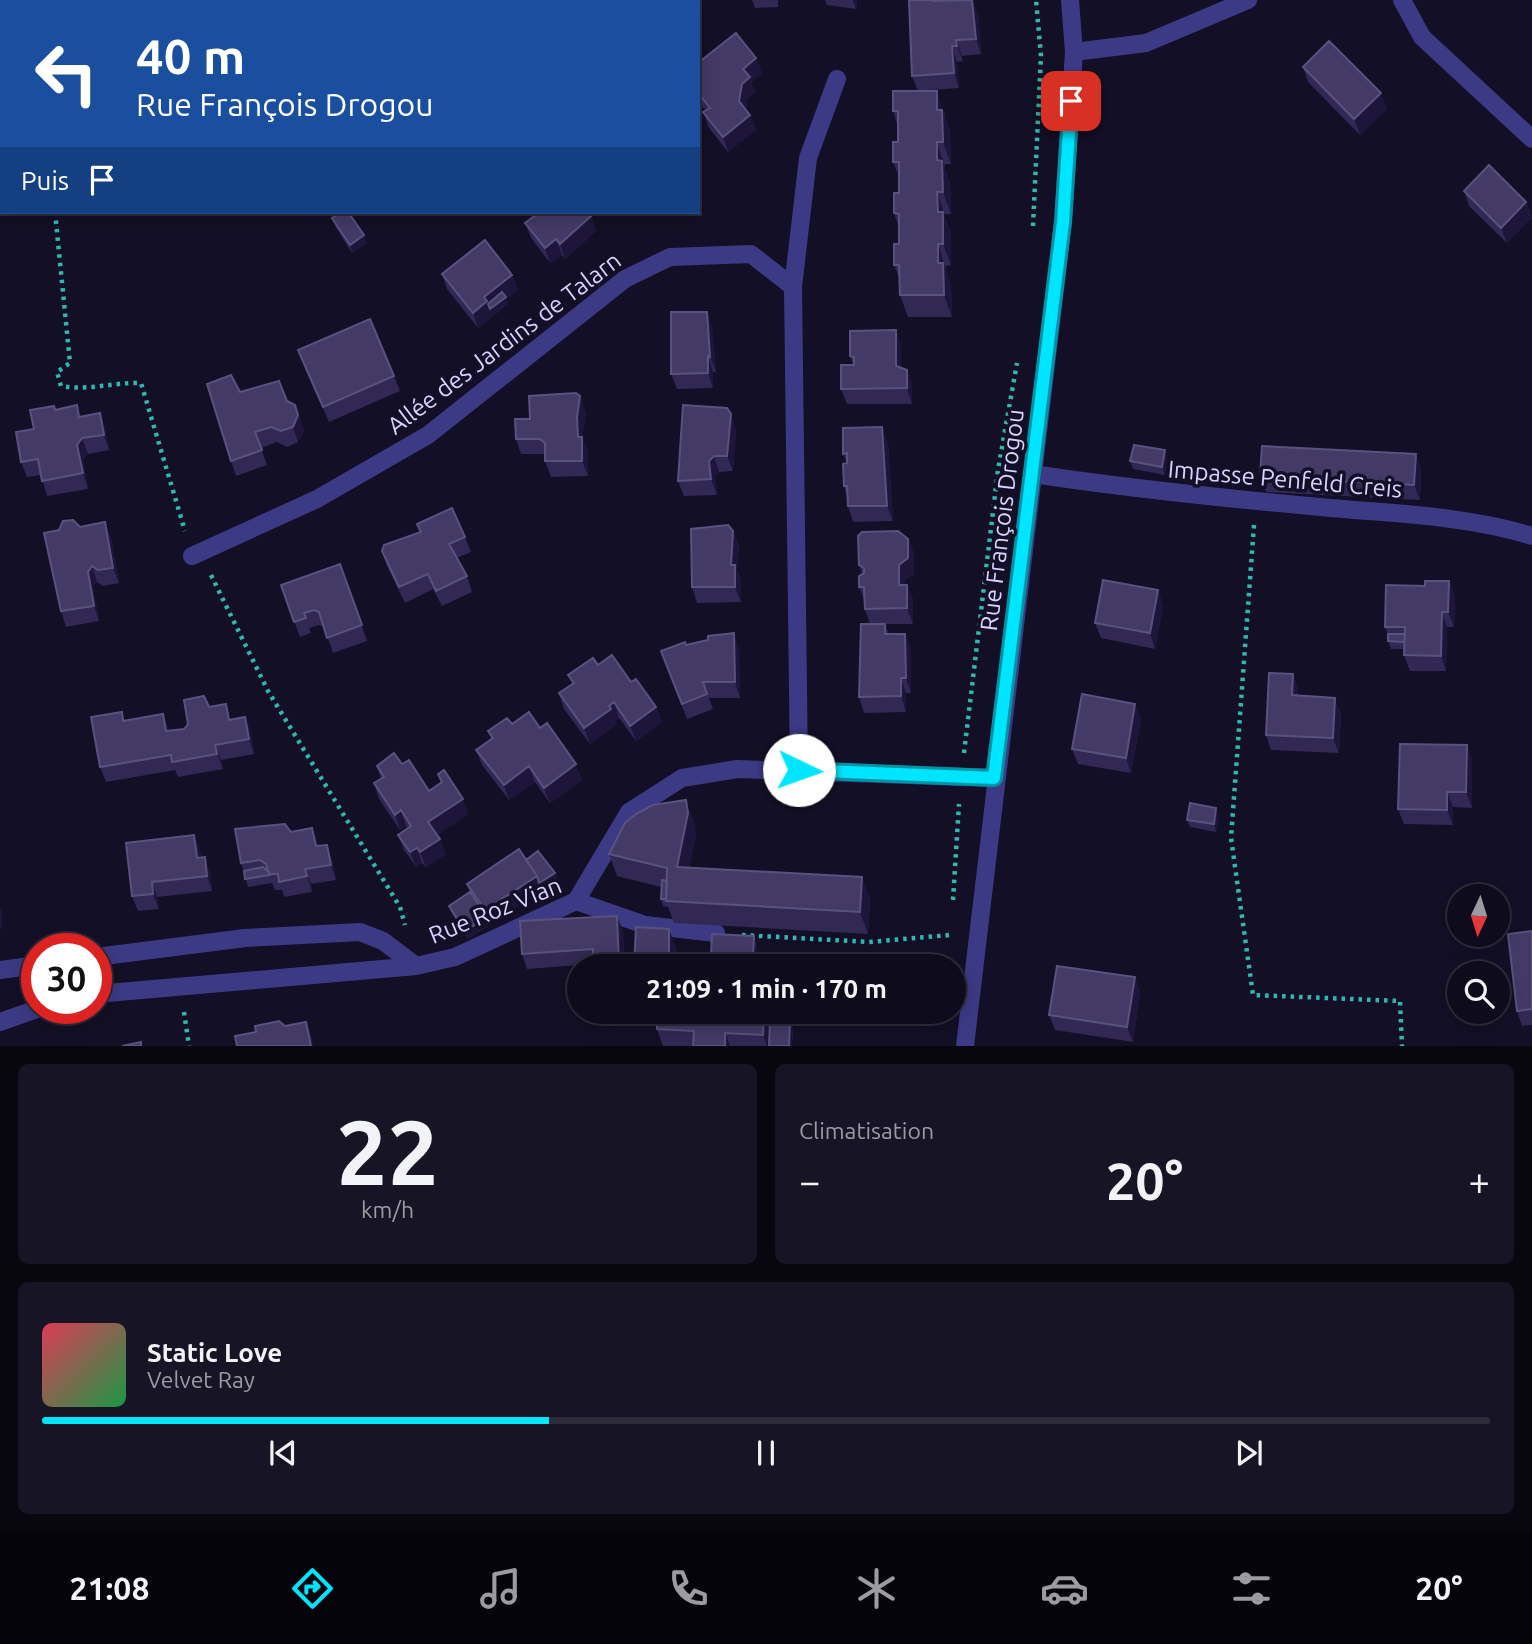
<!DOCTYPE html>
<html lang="fr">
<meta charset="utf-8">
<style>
:root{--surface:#0e0b1c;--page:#171425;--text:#f1f3f6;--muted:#9b9ba3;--line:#2e2b3b;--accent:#00e5ff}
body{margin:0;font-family:Ubuntu,sans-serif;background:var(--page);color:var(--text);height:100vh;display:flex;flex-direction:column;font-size:26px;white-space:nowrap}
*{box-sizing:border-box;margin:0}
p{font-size:23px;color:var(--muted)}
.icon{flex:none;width:38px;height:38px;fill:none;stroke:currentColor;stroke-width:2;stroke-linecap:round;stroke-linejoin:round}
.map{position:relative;height:1046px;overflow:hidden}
.side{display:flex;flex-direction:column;gap:18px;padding:18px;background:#08060f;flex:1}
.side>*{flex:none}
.top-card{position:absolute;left:0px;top:0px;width:700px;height:214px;box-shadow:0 4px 18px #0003,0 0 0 2px var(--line);background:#1a4fa0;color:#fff;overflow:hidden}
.needle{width:46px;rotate:184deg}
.controls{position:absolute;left:1447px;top:884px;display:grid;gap:14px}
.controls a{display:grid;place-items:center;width:63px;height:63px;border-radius:50%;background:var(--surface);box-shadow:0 4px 18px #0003,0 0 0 2px var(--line);font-size:35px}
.speed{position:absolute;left:21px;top:933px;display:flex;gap:14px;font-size:35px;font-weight:700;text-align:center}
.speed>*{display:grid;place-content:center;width:91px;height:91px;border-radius:50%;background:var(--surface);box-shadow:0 4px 18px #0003,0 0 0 2px var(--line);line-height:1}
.speed .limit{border:10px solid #d22;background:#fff;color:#111}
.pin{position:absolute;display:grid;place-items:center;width:60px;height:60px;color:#fff;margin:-30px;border-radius:14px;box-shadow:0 4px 10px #0006}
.me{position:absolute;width:77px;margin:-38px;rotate:93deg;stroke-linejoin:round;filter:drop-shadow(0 0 5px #0008)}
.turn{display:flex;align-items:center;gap:24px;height:147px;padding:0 21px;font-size:32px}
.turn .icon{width:91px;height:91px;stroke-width:2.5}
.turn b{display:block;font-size:49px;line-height:60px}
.then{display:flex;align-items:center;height:66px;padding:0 21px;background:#0003;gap:14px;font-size:26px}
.big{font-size:52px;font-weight:700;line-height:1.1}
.side .widget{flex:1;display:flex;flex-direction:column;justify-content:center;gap:10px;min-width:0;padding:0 24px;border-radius:10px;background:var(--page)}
.side .dial{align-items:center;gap:0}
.dial b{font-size:91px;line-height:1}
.song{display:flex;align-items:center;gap:21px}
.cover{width:84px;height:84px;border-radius:10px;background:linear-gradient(135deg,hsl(350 70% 55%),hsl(140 70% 35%))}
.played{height:7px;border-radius:4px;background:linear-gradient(90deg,var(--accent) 35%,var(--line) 35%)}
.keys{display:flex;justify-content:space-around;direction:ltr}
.heat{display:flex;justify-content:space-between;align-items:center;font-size:38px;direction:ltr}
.side .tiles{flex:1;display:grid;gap:18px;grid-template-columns:1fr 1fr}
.widget:last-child{grid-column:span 2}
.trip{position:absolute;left:567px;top:954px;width:399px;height:70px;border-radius:35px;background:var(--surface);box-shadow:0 4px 18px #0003,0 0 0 2px var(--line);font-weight:700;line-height:70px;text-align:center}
.dock{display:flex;height:112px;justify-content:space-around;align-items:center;background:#06040b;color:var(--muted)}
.dock .icon{width:49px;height:49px}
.dock .active{color:var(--accent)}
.dock b{font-size:32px;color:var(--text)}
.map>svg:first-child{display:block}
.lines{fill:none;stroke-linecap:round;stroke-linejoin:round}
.path{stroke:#2fb8b0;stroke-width:4.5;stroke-dasharray:3.5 5;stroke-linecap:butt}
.minor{stroke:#3d3a85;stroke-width:18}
.wall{fill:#312854}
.shaded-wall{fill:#1d163a}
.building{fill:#433a66;stroke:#5a527e;stroke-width:2}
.route-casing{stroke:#0095a6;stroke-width:18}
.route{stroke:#00e5ff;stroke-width:12}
.labels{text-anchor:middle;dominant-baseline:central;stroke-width:7;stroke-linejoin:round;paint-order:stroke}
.street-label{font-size:24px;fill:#d9d4ff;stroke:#130f26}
</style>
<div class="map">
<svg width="1532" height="1046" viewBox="0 0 1532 1046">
<rect width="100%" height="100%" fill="#130f26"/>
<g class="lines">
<!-- path -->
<path class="path" d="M34,0V2
M2,2L8,0
M0,103L2,104
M55,212L70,363L57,372L61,386C91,391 112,382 141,383L185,531
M1033,226L1041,56L1036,0
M1254,525L1231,838L1253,995L1400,1001L1402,1046
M211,575L268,691L400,907L405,925
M964,753L998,470L1017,363
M953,900L959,804
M742,935L869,942L950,935
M184,1012L189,1046"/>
<!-- minor -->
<path class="minor" d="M1402,0L1422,37L1532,139
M1074,52L1146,43L1248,0
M793,287L808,158L837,79
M1033,474C1132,489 1231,499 1331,508C1398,514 1468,516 1532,536
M192,556L317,499L428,435L625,279L670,257L751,254L793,287L799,770
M576,901L629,812L682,778L737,769L994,778
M96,957L245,938L360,932L383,941L416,966
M0,970L37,965
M96,994L416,966L455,957L576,901L645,925L716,933
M0,1022L40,1008
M965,1046L1063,222L1074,52L1070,0"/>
</g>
<!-- wall -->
<path class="wall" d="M145,0H178L177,2H147Z
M752,0H778V7L755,8Z
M825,0H857L856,9L827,5Z
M936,1L978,13L981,54L962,56L963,61L957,62L959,88L919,91L945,113V117L950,132L951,164H945V168L950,183L951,214H945V218L951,233V265L946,266V270L951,285L952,317H908L900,295V280L894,265L899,244V228L894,213L899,193V176L893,162L898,142V127L893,111L918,91L912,76Z
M756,58L762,74L751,82L755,92L747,99L746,109L750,115L756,130L728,152L709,128L703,112L706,111L698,101V63Z
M1303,67L1387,109L1360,135L1308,82Z
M1464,191L1526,202L1532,217L1507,243L1469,206Z
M534,212H588L591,216L596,231L565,259L562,255L550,263L531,238L525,223L536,215Z
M332,218L367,243L352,253L335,226Z
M442,274L512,275L518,290L506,299L508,304L478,328L447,289Z
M712,327L716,372H713V388L677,389L671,374Z
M901,345V368L907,370L912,385V404H847L841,389L853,365L850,356Z
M298,350L394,376L400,391L329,422Z
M240,392L287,401L295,405L304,430L298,442L287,447L277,442L261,448L267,465L236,476L231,461Z
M54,406L55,410L81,417L100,413L105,428L109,450L88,454L83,460L88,489L47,496L41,475L27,477L21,462L34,429Z
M586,412L583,432V439L588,452V476L551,477L545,461V454H521L516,439L530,419Z
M736,430L733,471L719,472L715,476L717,495L684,496L678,481Z
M888,443L893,521L853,522L848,506L847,497L844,486L847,463L843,454Z
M1165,450L1167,458L1165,475L1133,469L1130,461Z
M1421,469L1420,500L1266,492L1260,477Z
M80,527L111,537L119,583L103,586L97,582L93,587L99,621L66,627L61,611Z
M733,531L739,546L737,570L741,580V602L697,603L692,587Z
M465,537L471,552L457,558L467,576L472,592L442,606L433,589L405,603L387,566L382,551Z
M908,539L914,554V574L905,580V585H907L913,600V624H885L889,634H905L911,649V693H906V712L864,713L859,697L870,624L865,609V602L859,587L862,574L859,565Z
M340,564L367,641L333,653L324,627L319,625L309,628L311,633L300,637L281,585Z
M1449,581L1455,596L1454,627H1447L1446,671H1410L1404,655V649H1391L1388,641V634L1385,627L1425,586Z
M1158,590L1163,606L1155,649L1101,638L1095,623Z
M686,645L739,649L740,698H709L713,709L687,719L666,666Z
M598,665L631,682L656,707L662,722L636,741L619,718L615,721L617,724L590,744L564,709L559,693L572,684L568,675Z
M1293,674L1298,689V696L1341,713L1339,753L1271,750L1266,735Z
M122,712L125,721L169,731L184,729L245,717L251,733L254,754L221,760L223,769L178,777L175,770L106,782L100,767Z
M1141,719L1131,773L1078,764L1072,749Z
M512,724L540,728L582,780L550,803L535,782L509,800L482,765L476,750L491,739L488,731Z
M1467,745L1472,760V808L1453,807V825L1404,824L1398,809Z
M402,764L429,791L441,783L438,774L468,814L437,835L446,854L426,867L422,863L416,867L404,850L398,835L408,828L406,826L400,830L379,799L374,783L381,779L377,766Z
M1219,816L1216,832L1190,827L1187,820Z
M694,822L696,835L689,868L870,899L868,934L674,923L668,907L663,906L661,899V887L617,876L609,854Z
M291,832L318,843V846L332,860L336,880L311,884L312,892L284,897L282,890H275L272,883L248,887L241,863Z
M194,835L200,851L201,858L210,872L212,891L157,897L159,909L138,911L132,896Z
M526,860L555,873L558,880L468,939L452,914L449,906L470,892L467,884Z
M623,931L624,966H593V964L527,969L522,954Z
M1532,931V1025L1522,1026L1517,1011Z
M757,944L755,965L714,963L711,956Z
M1135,977L1140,993L1133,1042L1055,1030L1049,1015Z
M637,1012H768L771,1020L790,1021L793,1029L792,1046H663L657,1029V1021L640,1020Z"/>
<!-- shaded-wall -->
<path class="shaded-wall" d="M159,0H178L177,2H159Z
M853,0H857L856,9L853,1Z
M972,0L978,13L981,54L976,39Z
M956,40L962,56L963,61L957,46Z
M952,46L957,62L959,88L954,73Z
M756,58L762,74L751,82L755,92L747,99L745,117L739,101L743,69Z
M937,91L950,132L951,164L943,142L937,110Z
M1381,93L1387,109L1360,135L1354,119Z
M750,115L756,130L728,152L723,137Z
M937,142L950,183L951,214L943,192L937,160Z
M937,192L951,233V265L943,244L938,212Z
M1526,202L1532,217L1507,243L1501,228Z
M591,216L596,231L565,259L560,244Z
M364,235L367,243L352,253L350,245Z
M556,239L562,255L550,263L545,248Z
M938,244L951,285L952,317L944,295L938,263Z
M512,275L518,290L506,299L508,304L478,328L473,313L484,297Z
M707,312L712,327L716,372L710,357Z
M896,330L901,345L902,381L896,366Z
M708,356L713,372V388L708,373Z
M907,370L912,385V404L907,388Z
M580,396L586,412L583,432V439L588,452V476L582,461L578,437L577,417Z
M100,413L105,428L109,450L104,435Z
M731,414L736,430L733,471L727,456Z
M298,415L304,430L298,442L293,427Z
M882,427L888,443L893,521L887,506Z
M82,438L88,454L83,460L88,489L83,473L77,445Z
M1165,450L1167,458L1165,475L1162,467Z
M1416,454L1421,469L1420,500L1414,485Z
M714,456L719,472L715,476L717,495L711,479L709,461Z
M105,522L111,537L119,583L113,568Z
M733,531L739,546L737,570L741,580V602L735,587L731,565Z
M908,539L914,554V574L905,580V600L899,585V565Z
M92,566L97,582L93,587L99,621L94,606L88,572Z
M1449,581L1455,596L1454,627L1448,612Z
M907,585L913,600V624L907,608Z
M1158,590L1163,606L1155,649L1150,633Z
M1442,612L1447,627L1446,671L1441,656Z
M734,633L739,649L740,698L735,682Z
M905,634L911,649V693L906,678Z
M1293,674L1298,689L1297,710L1292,695Z
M901,678L906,693V712L901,696Z
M1335,698L1341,713L1339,753L1333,738Z
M614,702L619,718L615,721L617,724L590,744L584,728Z
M1135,704L1141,719L1131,773L1126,758Z
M656,707L662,722L636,741L630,726Z
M163,714L169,729L172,746L166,731Z
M245,717L251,733L254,754L249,739Z
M215,745L221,760L223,769L217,754Z
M1467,745L1472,760V808L1466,792Z
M576,764L582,780L550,803L544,788Z
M529,766L535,782L509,800L504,785Z
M1447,792L1453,807V825L1447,810Z
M463,799L468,814L434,837L428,822Z
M686,800L694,822L696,835L685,889L677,867Z
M1216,808L1219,816L1216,832L1214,824Z
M401,810L406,826L400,830L395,815Z
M312,828L318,843L321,861L316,846Z
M194,835L200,851L202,873L197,858Z
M440,839L446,854L426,867L420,852Z
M327,845L332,860L336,880L331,865Z
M417,848L422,863L416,867L410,852Z
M205,857L210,872L212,891L207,876Z
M305,869L311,884L312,892L307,876Z
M555,873L558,880L468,939L465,931L487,917L485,910L537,876Z
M862,877L870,899L868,934L860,912Z
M152,882L157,897L159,909L153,894Z
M0,906L2,910V932L0,925Z
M617,916L623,931L624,966H619Z
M669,929L677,951V966H669Z
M754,936L757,944L755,965L753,957Z
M1135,977L1140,993L1133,1042L1127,1027Z
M764,1012H768L773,1025L772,1046H767L763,1035Z
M790,1021L793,1029L792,1046H789Z
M306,1022L312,1037L313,1046H311Z
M725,1033L730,1046H725Z"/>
<!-- building -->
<path class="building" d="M43,0H107V2H43Z
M243,0H274V2H242Z
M909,0H933V1L972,0L976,39L956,40L957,46H952L954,73L912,76Z
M736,33L756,58L743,69L750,77L742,84L739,101L750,115L723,137L703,112L710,108L698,93V63Z
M1329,41L1381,93L1354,119L1303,67Z
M893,91H937V110H942L943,142H937V160L942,161L943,192H937L938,212H943V244H938V263H943L944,295H900L899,265H894V244H899V214L894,213V193H899V162H893V142H898V111H893Z
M1489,165L1526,202L1501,228L1464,191Z
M341,212H348L364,235L350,245L332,218Z
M535,212H588L591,216L560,244L556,239L545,248L525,223L537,214Z
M485,240L512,275L484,297L487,301L473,313L442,274Z
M502,292L506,297L490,309L488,304Z
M671,312H707L710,357L708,356V373L671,374Z
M370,319L394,376L323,407L298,350Z
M896,330V366L907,370V388L841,389V365H854V357L850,356V331Z
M231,375L240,392L279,381L287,401L295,405L298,415L293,427L281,431L271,427L255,432L262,450L231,461L207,384Z
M576,393L580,396L577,417L578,437H582V461H545V443L540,439H516L515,419H530L529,396Z
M77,405L79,417L100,413L104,435L82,438L77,445L83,473L42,481L38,459L21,462L16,432L34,429L30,410L54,406L55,410Z
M683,405L727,408L731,414L727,456H714L709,461L711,479L678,481Z
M882,427L887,506H848L847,486H844L843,464L847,463V453L843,454V428Z
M1134,445L1165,450L1162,467L1130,461Z
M1262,446L1416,454L1414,485L1260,477Z
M452,508L465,537L449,544L467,576L436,591L428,574L399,587L382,551L384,545L421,532L417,524Z
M73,520L80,527L105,522L113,568L98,570L92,566L88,572L94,606L61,611L44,533L59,530L63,521Z
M728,525L733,531L731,565H735V587H692L691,529Z
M898,531L908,539V558L899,565V585H907V608L865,609L864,587H859V576L864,573V568L859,565L858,536L862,532Z
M340,564L362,625L327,638L319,612L314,610L304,613L306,618L294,622L281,585Z
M1103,580L1158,590L1150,633L1095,623Z
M1425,581H1449L1448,612H1442L1441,656L1404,655L1405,627H1385L1386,585L1425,586Z
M861,624H885V634H905L906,678H901V696L859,697Z
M734,633L735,682H703L707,694L682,704L661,651L685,642L686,645L708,640V636Z
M1388,634H1405L1404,642L1388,641Z
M612,655L631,682L636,679L656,707L630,726L614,702L609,706L611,709L584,728L559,693L574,683L568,675L593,658L598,665Z
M1269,673L1293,674L1292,695L1335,698L1333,738L1266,735Z
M1082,694L1135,704L1126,758L1072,749Z
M204,696L209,707L226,704L229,720L245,717L249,739L215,745L217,754L172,762L171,755L100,767L91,717L122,712L123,721L163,714L166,731L184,729L188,724L184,700Z
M529,712L540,728L547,723L576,764L544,788L529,766L504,785L476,750L493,738L488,731L507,718L512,724Z
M1400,744L1467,745L1466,792H1447V810L1398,809Z
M394,753L402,764L409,760L429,791L442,782L438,774L444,770L463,799L428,822L440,839L420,852L417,848L410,852L398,835L411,826L401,810L395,815L374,783L384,777L377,766Z
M686,800L688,813L677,867L862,877L860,912L666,901L667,868L609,854L625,823L636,814L653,805Z
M1190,803L1216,808L1214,824L1187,820Z
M285,824L291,832L312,828L316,846L327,845L331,865L305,869L307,876L279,882L278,874H269L266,864L260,860L241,863L235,829Z
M194,835L197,858L205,857L207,876L152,882L153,894L132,896L126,843Z
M519,849L537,876L485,910L467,884Z
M538,851L555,873L539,883L537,876L526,860Z
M263,867L269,872L270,875L245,879L244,871Z
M662,880L667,881L666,899H661Z
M470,892L487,917L465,931L449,906Z
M617,916L619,966H593V949L522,954L520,921Z
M636,927L669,929V966H634Z
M1532,931V1009L1517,1011L1508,934Z
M712,934L754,936L753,957L711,956Z
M1057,966L1135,977L1127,1027L1049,1015Z
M657,1012H764L763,1035L725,1033V1046H693L694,1031L657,1029Z
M770,1020L790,1021L789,1046H769Z
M279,1021L285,1026L306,1022L311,1046H237L235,1036L256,1032L255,1026Z
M141,1042V1046H122Z"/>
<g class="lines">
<!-- route casing -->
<g class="route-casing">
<path id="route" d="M799,770L994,778L1063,222L1071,101"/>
</g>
<!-- route -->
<use href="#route" class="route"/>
</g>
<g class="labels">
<!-- street labels -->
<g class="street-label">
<text transform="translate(504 343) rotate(-37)">Allée des Jardins de Talarn</text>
<text transform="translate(1285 479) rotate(5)">Impasse Penfeld Creis</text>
<text transform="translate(1002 520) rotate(-83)">Rue François Drogou</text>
<text transform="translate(495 910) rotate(-22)">Rue Roz Vian</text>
</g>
</g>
</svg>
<div class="controls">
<a><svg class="needle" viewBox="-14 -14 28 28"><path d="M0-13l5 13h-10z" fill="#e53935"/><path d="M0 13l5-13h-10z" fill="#9b9ba3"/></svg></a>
<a><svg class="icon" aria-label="search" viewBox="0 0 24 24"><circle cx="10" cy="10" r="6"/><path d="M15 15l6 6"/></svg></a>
</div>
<div class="speed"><div class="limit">30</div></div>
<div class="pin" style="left:1071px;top:101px;background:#d93025"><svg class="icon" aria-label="arrive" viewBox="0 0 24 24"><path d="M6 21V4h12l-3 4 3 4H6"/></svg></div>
<svg class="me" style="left:799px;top:770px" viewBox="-20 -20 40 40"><circle r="19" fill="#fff"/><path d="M0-13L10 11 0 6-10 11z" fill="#00e5ff"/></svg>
<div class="trip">21:09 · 1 min · 170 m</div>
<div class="top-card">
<div class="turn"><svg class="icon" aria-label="left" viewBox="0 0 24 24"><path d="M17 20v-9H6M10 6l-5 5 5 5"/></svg><div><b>40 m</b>Rue François Drogou</div></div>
<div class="then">Puis<svg class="icon" aria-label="arrive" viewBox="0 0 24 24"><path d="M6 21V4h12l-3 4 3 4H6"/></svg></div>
</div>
</div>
<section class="side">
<div class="tiles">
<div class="widget dial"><b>22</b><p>km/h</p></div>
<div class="widget"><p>Climatisation</p>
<div class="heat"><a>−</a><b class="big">20°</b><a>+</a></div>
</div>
<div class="widget">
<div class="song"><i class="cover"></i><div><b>Static Love</b><p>Velvet Ray</p></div></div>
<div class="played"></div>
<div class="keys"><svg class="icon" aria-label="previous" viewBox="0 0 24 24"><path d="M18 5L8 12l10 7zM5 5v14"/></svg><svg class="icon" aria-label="pause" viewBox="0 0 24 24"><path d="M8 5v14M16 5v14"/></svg><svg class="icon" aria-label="next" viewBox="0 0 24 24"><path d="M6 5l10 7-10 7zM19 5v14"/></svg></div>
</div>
</div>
</section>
<nav class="dock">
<b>21:08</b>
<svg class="icon active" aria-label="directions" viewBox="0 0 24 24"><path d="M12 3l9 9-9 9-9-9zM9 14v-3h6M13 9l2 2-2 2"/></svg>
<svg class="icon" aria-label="music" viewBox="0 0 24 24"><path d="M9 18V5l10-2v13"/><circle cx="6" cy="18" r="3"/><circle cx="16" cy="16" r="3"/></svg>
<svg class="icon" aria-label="phone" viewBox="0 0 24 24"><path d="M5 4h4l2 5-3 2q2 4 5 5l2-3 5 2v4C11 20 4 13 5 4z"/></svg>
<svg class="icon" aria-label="climate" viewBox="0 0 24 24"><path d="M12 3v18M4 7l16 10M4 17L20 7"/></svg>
<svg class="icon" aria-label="car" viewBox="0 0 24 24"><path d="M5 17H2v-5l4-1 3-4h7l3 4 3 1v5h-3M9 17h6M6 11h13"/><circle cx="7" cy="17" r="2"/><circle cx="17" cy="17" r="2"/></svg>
<svg class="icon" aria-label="filters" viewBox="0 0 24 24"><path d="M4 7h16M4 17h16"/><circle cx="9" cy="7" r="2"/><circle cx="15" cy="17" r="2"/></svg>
<b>20°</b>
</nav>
